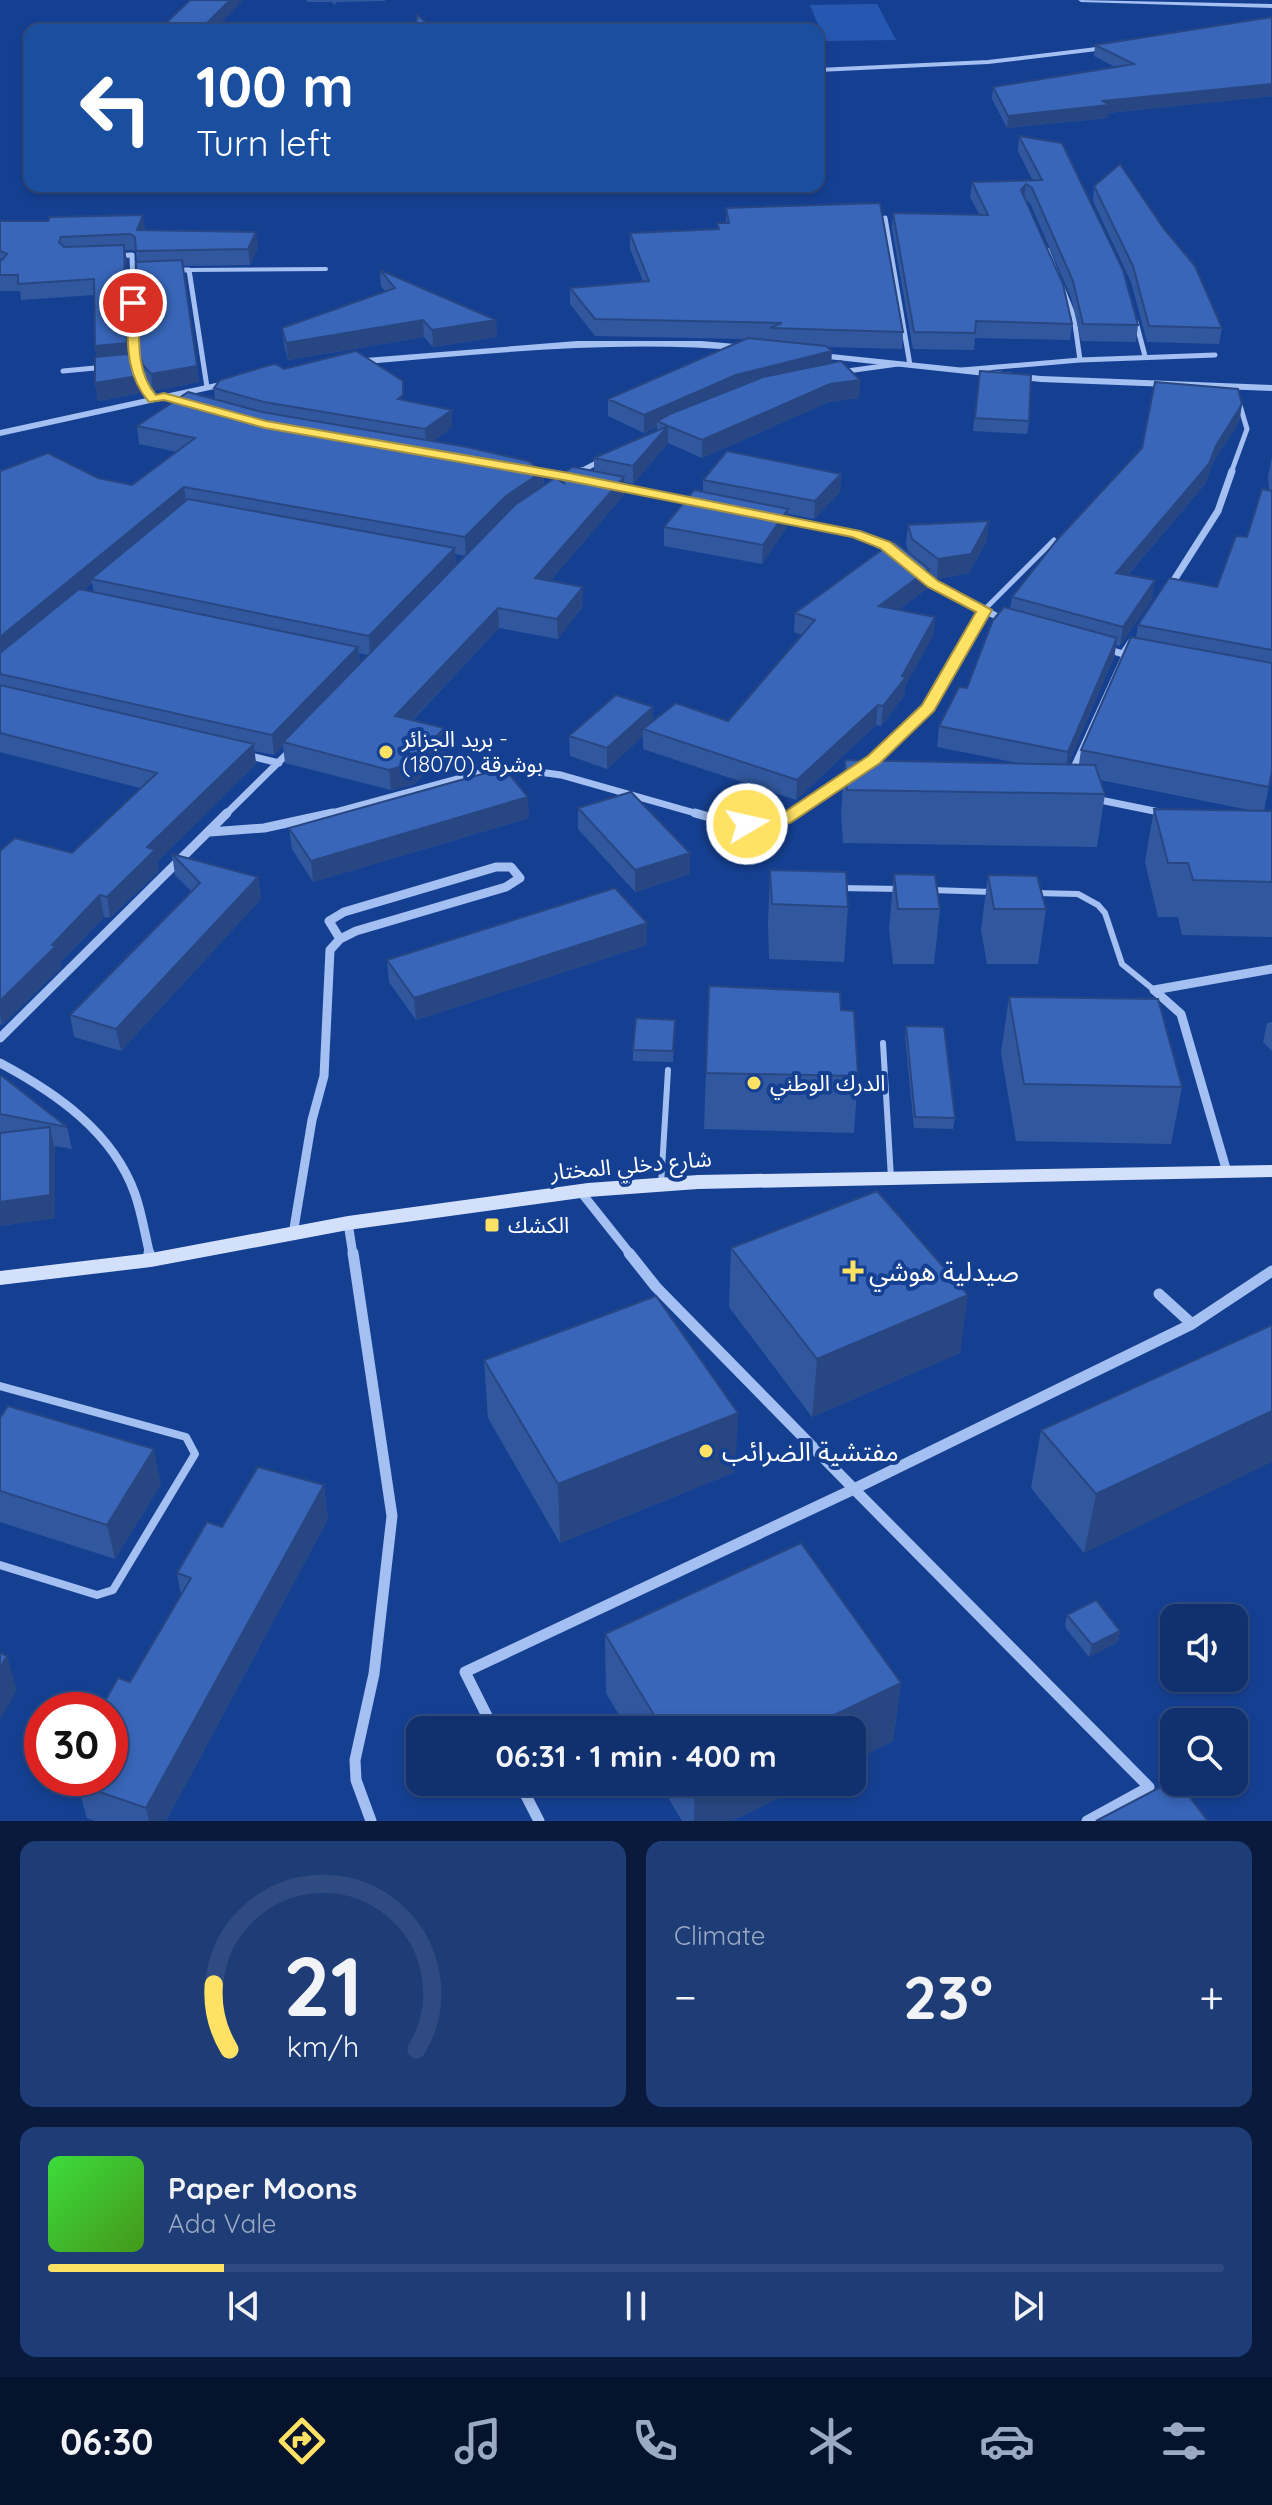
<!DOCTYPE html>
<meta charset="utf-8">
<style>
:root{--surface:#10306e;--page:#1e3c76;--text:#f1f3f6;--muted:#9ca9c2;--line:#304b81;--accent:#ffe164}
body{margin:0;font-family:Quicksand,"Noto Sans Arabic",sans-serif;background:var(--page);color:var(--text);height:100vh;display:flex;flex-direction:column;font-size:30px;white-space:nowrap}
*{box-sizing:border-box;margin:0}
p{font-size:26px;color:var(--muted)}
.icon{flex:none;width:44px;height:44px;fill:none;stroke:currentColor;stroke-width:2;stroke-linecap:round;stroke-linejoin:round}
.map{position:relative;height:1821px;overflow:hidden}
.sheet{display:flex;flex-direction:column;gap:20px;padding:20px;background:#091a3c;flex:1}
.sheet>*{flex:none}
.top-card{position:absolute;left:24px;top:24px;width:800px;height:168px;border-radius:16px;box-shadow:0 4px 12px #0003,0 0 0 2px var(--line);background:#1a4fa0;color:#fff;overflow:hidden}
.controls{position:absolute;left:1160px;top:1604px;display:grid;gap:16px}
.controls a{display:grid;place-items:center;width:88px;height:88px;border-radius:16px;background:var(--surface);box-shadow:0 4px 12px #0003,0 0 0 2px var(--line);font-size:40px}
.speed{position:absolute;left:24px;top:1692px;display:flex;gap:16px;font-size:40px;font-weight:700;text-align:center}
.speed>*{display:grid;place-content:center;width:104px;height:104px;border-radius:50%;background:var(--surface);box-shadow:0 4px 12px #0003,0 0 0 2px var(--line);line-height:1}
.speed .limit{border:12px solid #d22;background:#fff;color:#111}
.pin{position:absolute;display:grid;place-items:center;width:68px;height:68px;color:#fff;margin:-34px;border:4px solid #fff;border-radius:50%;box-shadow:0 2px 8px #0007}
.me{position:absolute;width:88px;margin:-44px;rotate:81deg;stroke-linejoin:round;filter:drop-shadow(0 0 6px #0008)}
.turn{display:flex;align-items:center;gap:28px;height:168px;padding:0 40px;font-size:36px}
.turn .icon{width:104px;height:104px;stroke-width:2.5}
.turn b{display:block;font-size:56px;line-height:68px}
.big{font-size:60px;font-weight:700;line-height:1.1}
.sheet .tile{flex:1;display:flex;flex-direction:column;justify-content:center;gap:12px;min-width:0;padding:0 28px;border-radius:16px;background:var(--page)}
.sheet .dial{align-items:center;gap:0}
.dial svg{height:208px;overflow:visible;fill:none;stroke:var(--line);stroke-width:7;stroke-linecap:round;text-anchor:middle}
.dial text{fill:var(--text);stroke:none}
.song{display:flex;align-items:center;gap:24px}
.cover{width:96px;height:96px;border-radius:12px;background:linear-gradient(135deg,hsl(120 70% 55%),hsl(100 70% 35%))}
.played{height:8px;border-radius:4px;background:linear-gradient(90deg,var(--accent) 15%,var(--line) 15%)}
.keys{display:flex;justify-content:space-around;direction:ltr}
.heat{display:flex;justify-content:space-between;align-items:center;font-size:44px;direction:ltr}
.sheet .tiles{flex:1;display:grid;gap:20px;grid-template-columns:1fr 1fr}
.tile:last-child{grid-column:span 2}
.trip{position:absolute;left:406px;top:1716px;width:460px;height:80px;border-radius:16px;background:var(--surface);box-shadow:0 4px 12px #0003,0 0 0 2px var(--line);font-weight:700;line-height:80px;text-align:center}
.menu{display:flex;height:128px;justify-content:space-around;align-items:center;background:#06132c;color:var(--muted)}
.menu .icon{width:56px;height:56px}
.menu .current{color:var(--accent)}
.menu b{font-size:36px;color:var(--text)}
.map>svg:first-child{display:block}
.green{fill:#2758b1}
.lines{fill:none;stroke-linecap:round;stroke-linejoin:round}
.service-far3{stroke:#a4bff1;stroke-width:4}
.service-far2{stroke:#a4bff1;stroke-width:5}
.service-far1{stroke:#a4bff1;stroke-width:6}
.service{stroke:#a4bff1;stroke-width:8}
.minor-far4{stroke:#a4bff1;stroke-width:4}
.minor-far3{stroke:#a4bff1;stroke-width:5}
.minor-far2{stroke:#a4bff1;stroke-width:7}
.minor-far1{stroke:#a4bff1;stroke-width:9}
.minor{stroke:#a4bff1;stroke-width:11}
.tertiary{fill:#a4bff1;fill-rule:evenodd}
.secondary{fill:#d2e0fc;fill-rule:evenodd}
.wall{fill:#31589f;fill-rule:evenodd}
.shaded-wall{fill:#284782}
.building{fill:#3966b9;stroke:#284782;stroke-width:2}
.route{fill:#ffe164;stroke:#a69241;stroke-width:2}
.poi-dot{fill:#ffe164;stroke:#154092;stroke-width:3}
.labels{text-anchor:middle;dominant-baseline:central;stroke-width:8;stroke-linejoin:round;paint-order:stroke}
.poi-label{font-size:22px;fill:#fff;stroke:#154092;text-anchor:start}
.street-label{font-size:22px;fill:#fff;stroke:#154092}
.near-poi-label{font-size:26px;fill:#fff;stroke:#154092;text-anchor:start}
</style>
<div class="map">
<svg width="1272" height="1821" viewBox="0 0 1272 1821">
<rect width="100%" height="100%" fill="#154092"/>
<!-- green -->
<path class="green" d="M877,4L896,40L825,41L810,5Z"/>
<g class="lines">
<!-- service-far3 -->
<path class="service-far3" d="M189,270L326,269"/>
<!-- service-far2 -->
<path class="service-far2" d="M984,610L1054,540"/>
<!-- service-far1 -->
<path class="service-far1" d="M839,888L900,889
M931,890L992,892
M1035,893L1078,894L1098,905L1105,913L1122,964L1154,990
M883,1043L891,1178
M661,1185L668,1070"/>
<!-- service -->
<path class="service" d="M0,1386L186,1437L195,1454L113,1590L97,1595L0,1565"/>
<!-- minor-far4 -->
<path class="minor-far4" d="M818,70L988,62L1105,48"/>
<!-- minor-far3 -->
<path class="minor-far3" d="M885,218L910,365
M1047,250L1074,317L1080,360
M115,256L132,255L135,365L140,384L153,399
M173,270H189L207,387
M1136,322L1145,356
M962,370L1080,360L1215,355
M63,371L106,367
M840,372L898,364
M534,472L540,473
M577,473L604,459
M1231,473L1247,429L1239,402"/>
<!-- minor-far2 -->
<path class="minor-far2" d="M534,472L568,477
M577,473L581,471
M613,486L694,502
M778,518L854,533L894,552
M920,573L933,584L1006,621
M1169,588L1218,511L1232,471
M1107,649L1123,654L1131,642
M246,755L279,763
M863,767L928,708L984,610
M1071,774L1126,654
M1095,799L1164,813
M225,815L292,749
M325,815L502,767L561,775L702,815
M790,815L852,775"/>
<!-- minor-far1 -->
<path class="minor-far1" d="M695,813C726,822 765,832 794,813
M210,832L264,828L333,813
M496,867H511L520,878L506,887L356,931L340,939L329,921L344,912Z
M1154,990L1181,1014L1227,1172
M1154,990L1272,969
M0,1038L227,813
M0,1063C56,1093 113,1132 135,1194C142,1214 145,1235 150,1255
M580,1191L631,1255
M348,1223L353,1255
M293,1234L312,1120L324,1076L330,950L340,939"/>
<!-- minor -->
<path class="minor" d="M149,1253L151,1260
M353,1253L392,1516L374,1674L355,1760L356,1780L371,1821
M1159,1294L1192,1324
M494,1730L465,1672L854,1489L656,1287L629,1253
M519,1782L539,1821
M1087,1821L1149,1787L854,1489L1192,1324L1272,1271"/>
<!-- tertiary -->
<path class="tertiary" d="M1078,0L1272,4V8L1081,2Z
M577,341H701L747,345L752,348L747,351C615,339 484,354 353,365L348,362L353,359Z
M812,352L1041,376L1272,385V391L1041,382L809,357V353Z
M234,379L239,382L237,384L0,436V430Z"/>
<!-- secondary -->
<path class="secondary" d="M1272,1165V1177L698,1189L588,1197L348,1230L151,1267L0,1285V1271L151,1253L348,1216L588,1183L698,1175Z"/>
</g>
<!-- wall -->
<path class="wall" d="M306,0H385V1L337,2L334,5L332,2H307Z
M1272,17V96L1108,113V118L1007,128L992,99L993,87L1115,67L1094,56L1095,45Z
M1019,136L1138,325L1136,342L1081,341L1071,297L1030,203L1025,199L1072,324L1070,340L975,338L974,350L913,349L892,228L893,213L979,214L970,197L972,182L1033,181L1018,151Z
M1094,186L1222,328L1219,344L1147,342L1131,282L1093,201Z
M726,208L903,332L902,349L827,347L831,363L860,380L859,398L829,402L702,458L668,443L633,484L624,482V495L550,581L583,606L558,639L499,628L412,721L444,728L446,749L415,784L391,790L285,763L283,746L274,755L254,751L256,764L157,862L159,871L110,918L104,917L60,963L61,968L2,1025L0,1024V851L72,853L140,788L0,752V471L98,478L132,485L177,452L139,444L137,426L215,400L214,388L284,369L404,400L452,410V427L433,441L543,471L544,486L558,480V476L594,471V458L657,430V427L644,433L608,416V399L745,339L595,336L570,304V288L643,281L630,249V233L717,229V223H726ZM455,554L465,556L456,566ZM92,583L94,592L84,590ZM359,653L368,655L360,664Z
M0,221L145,230L258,247L250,265L183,266L199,382L153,391L145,381L138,348L137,262L136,252L133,250H125L127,261L129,356L140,393L98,401L95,383L96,356L94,295L21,300L20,291H0Z
M380,270L497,337L433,347L424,337L288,360L284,344L282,328L385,291L381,286Z
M980,371L1029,421L1027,434L973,431Z
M1242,404L1239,422L1212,464L1206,483L1128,575L1155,580L1152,599L1120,646L1116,645L1114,658L1068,764H1079L1081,750L1136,638L1138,625L1217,587L1247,537L1269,490L1268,476L1272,457V771L1264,811H1272V937L1182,935L1178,917H1158L1145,862L1154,809L1254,811L1100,780L1105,794L1097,847L843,843L841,813L845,760L1018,763L937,747L939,726L967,688L1010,609L1012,597Z
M841,474L840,492L814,519L788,514L787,527L762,564L664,546V527L703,492V480Z
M908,525L987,540L969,573L937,579L929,572L928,588L898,610L935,617L933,636L905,686L904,696L881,726L876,725L796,800L643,749V736L607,769L570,756L569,736L653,707V721H728L802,635L794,632L795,613L909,553L906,544Z
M578,808L690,874L635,892L578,829Z
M529,818L313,882L292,849L289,828Z
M172,854L258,877L261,899L121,1051L74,1037L70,1015L192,892L175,875Z
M770,870L848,907L844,962L769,959L768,924Z
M894,874L940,909L934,964H893L889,928Z
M988,875L1046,909L1038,964H987L981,930Z
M647,945L416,1020L389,982L387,960Z
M1009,997L1182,1087L1171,1144L1016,1141L1001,1053Z
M841,1010L858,1076L854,1133L704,1129L706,1073Z
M675,1020L673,1062L633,1061V1050Z
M1272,1022V1051L1263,1042L1267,1023Z
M906,1026L955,1118L953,1129L914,1128L905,1037Z
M0,1076L67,1127L72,1149L55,1146V1218L0,1226Z
M731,1248L960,1353L812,1417L729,1307Z
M1272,1325L1084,1553L1031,1488L1041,1430Z
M484,1360L735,1472L560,1543L488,1418Z
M0,1418L161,1484L115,1559L0,1522Z
M324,1485L328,1519L166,1821H95L87,1818L77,1784L110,1778L130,1682L181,1595L177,1573L222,1527Z
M1067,1615L1120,1631L1118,1642L1089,1657L1065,1627Z
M605,1634L901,1683L893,1741L852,1762V1730H628L606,1693Z
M659,1782H811L732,1821H682Z"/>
<!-- shaded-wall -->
<path class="shaded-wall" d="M230,0H243L214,30H200Z
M1272,84V96L1108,113V118L1007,128L1008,116L1103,101Z
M1026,184L1024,199L1021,190Z
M143,215L145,230H137Z
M256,232L258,247L250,265L248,249Z
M124,245L127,261L129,360L97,363L95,346Z
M423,320L424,337L288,360L286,343Z
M496,320L497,337L433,347L432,330Z
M832,351L831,368L657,421V427L644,433V415L736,375Z
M197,366L199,382L153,391L151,374Z
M138,376L140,393L98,401L95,383Z
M860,380L859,398L829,402L702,458V440L830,384Z
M1242,404L1239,422L1212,464L1206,483L1113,592L1116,573L1216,446Z
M452,410V427L426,447L425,429Z
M668,426V443L633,484V466Z
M543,471L544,489L466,556L465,537L506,496Z
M841,474L840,492L814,519L815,501Z
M624,477V495L536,598L535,578Z
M184,487L187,505L91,579L92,583L0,660V637Z
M788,509L787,527L762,564L763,545Z
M989,521L987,540L969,573L937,579L938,559Z
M455,548L456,567L370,656L369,636Z
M929,569L928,588L878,625L879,606Z
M1155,580L1152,599L1120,646L1123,627Z
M583,587V606L558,639L557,619Z
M498,608L499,628L396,737L395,716Z
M935,617L933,636L905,686L904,696L881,726L883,706Z
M1117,638L1114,658L1065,773L1068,752Z
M358,647L360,667L283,742V746L274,755L272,735Z
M878,705L876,725L796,800L797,780Z
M653,707V727L643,729V736L607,769V748Z
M444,728L446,749L415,784L391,790L389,770Z
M254,744L256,764L157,862L159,871L110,918L107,897L147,847Z
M528,797L529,818L313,882L311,861Z
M690,853V874L635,892V870Z
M258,877L261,899L121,1051L116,1029Z
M100,895L104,917L60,963L61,968L2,1025L0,1014V1001L52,945Z
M647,923V945L416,1020L414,998Z
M50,1127L55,1150V1218L0,1226V1202Z
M968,1295L960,1353L812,1417L817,1359Z
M1272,1411V1462L1084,1553L1096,1494Z
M738,1413L735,1472L560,1543L558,1484Z
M154,1449L161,1484L115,1559L107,1525Z
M324,1485L328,1519L166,1821H149L146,1808Z
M1120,1631L1118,1642L1089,1657L1092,1645Z
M7,1656L17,1690L0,1720V1668Z
M901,1683L893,1741L852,1762V1730H803Z
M695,1782H811L732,1821H694Z"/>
<!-- building -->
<path class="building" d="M190,0H230L200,30H159Z
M417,15L436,30H416Z
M1272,17V84L1103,101L1109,105L1008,116L993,87L1134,64L1095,45Z
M1019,136L1062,143L1123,270L1138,325L1083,324L1073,281L1032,188L1026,184L1021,190L1063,284L1072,324L976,321L975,333L914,332L893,213L988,215L972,182L1042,180Z
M1120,164L1164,229L1195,266L1222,328L1149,326L1133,266L1094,186Z
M880,203L903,332L770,328L782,323L595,319L570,288L649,281L630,233L719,229L717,223H729L726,208Z
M143,215L137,230L256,232L248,249L136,251L135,237L130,234L61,237L59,242L64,247L124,245L127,343L95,346L94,279L18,284V275H0V259L2,260L7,254L0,251V221H48L50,217Z
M182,260L197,366L151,374L143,365L138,348L136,262Z
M380,270L496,320L432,330L423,320L286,343L282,328L395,288Z
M748,338L826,346L832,351L736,375L644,415L608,399Z
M356,351L403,381V395L398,399L452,410L425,429L264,402L214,388L220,380L270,365L276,364L284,369Z
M128,354L138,376L95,383V357Z
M841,361L860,380L830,384L702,440L668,426L633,466L594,458L668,426L657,421L670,414L763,377Z
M980,371L1031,375L1029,421L975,418Z
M1155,382L1238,389L1242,404L1216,446L1209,464L1116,573L1155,580L1123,627L1012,597L1056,541L1142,448Z
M188,392L262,412L467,447L528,461L543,471L506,496L465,537L184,487L0,637V471L48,453L98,478L132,485L195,438L137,426Z
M727,451L841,474L815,501L703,480Z
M573,467L624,477L535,578L583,587L557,619L498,608L395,716L444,728L413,763L389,770L283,742L515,505L555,478L565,484L558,476Z
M1262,489L1272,491V650L1138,625L1169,578L1217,587L1236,536L1247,537Z
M694,490L788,509L763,545L664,527Z
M188,499L455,548L369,636L91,579Z
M989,521L971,554L938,559L912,539L908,525Z
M894,541L929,569L879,606L935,617L902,676L906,677L883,706L878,705L797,780L643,729L676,703L728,721L815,620L795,613Z
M79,589L358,647L272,735L0,674V653Z
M1004,607L1117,638L1068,752L939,726L959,687L967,688L993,620Z
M1131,637L1272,663V771L1269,787L1081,750Z
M0,685L254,744L147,847L155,850L107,897L100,895L52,945L56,946L0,1001V851L15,838L72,853L157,773L0,733Z
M616,695L653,707L607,748L569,736Z
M845,760L1095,765L1105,794L847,790Z
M504,768L528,797L311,861L289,828Z
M631,792L690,853L635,870L578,808Z
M1154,809L1272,811V882L1193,880L1188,863H1168Z
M172,854L258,877L116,1029L70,1015L200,883Z
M770,870L846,872L848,907L772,904Z
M894,874L935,875L940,909H898Z
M988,875L1037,876L1046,909H994Z
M615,888L647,923L414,998L387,960Z
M709,986L840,992L841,1010L854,1011L858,1076L706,1073Z
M1009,997L1158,999L1182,1087L1024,1084Z
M636,1018L675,1020L673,1051L633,1050Z
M906,1026L944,1027L955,1118L915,1117Z
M0,1076H2L67,1127L0,1114Z
M50,1127V1195L0,1202V1133Z
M877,1191L968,1295L817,1359L731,1248Z
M656,1296L738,1413L558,1484L484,1360Z
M1272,1325V1411L1096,1494L1041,1430Z
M8,1406L154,1449L107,1525L0,1491V1418Z
M258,1467L324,1485L146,1808L77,1784L81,1778H110V1710H100L118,1678L130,1682L191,1578L177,1573L207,1522L222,1527Z
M801,1543L901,1683L803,1730H663L605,1634Z
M1096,1600L1120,1631L1092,1645L1067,1615Z
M0,1653L7,1656L0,1668Z
M1174,1780V1782H1178L1208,1821H1096Z"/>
<!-- route -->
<path class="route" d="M133,300L139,303C140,334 134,370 156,395L164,393L266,421L569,473L860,531L890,542L938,581L992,610L934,711L880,763L790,823L741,828V821L780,815L868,756L922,705L976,612L928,587L880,548L852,537L569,481L265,428L164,400L149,402C124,373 128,340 127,303Z"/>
<!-- markers -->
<g class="poi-dot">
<circle cx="386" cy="752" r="8"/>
<circle cx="754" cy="1083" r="8"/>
<rect x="484" y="1217" width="16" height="16" rx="4"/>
<path d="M849 1259h8v8h8v8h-8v8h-8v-8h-8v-8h8z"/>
<circle cx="706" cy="1451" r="8"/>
</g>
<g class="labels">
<!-- poi labels -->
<g class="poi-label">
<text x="402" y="739">بريد الجزائر -<tspan x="402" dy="25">بوشرقة (18070)</tspan></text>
<text x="770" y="1083">الدرك الوطني</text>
<text x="508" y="1225">الكشك</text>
</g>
<!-- street labels -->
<g class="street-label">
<text transform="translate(631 1165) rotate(-5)">شارع دخلي المختار</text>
</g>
<!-- near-poi labels -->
<g class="near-poi-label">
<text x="869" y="1271">صيدلية هوشي</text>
<text x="722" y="1451">مفتشية الضرائب</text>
</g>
</g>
</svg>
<div class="controls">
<a><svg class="icon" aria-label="sound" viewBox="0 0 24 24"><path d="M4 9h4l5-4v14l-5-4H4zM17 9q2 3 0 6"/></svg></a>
<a><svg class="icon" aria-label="search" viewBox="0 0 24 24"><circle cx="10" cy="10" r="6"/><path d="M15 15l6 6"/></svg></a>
</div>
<div class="speed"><div class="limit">30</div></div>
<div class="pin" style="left:133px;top:303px;background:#d93025"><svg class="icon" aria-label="arrive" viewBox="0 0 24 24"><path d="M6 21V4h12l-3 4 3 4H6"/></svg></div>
<svg class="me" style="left:747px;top:824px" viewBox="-20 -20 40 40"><circle r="17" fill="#ffe164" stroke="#fff" stroke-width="3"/><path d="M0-11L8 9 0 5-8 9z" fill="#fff"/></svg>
<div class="trip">06:31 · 1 min · 400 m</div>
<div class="top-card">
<div class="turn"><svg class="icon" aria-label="left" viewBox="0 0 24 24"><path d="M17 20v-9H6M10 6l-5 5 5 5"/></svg><div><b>100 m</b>Turn left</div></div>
</div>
</div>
<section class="sheet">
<div class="tiles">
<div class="tile dial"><svg viewBox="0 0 100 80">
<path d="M14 69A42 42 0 1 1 86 69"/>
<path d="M14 69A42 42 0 0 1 8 44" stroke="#ffe164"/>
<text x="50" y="56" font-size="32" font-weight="700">21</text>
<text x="50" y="72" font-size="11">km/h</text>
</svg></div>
<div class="tile"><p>Climate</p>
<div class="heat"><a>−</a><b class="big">23°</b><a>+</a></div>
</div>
<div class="tile">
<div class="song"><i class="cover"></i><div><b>Paper Moons</b><p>Ada Vale</p></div></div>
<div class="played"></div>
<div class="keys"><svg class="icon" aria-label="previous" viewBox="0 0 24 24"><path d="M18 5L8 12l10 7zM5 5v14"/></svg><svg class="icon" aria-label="pause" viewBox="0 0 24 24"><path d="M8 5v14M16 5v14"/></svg><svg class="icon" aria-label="next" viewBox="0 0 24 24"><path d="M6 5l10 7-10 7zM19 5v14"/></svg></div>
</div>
</div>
</section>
<nav class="menu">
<b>06:30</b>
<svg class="icon current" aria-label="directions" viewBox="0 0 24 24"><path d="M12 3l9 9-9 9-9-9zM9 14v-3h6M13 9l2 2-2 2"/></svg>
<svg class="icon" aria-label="music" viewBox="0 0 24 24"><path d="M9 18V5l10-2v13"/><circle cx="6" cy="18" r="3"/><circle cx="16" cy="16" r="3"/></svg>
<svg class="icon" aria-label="phone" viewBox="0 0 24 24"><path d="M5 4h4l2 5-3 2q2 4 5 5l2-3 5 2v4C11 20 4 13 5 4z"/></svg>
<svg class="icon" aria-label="climate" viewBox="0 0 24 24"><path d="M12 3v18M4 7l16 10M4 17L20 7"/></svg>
<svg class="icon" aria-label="car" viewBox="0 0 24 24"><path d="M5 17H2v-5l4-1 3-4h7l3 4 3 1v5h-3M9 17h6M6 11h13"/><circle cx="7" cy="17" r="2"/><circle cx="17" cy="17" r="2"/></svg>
<svg class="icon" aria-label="filters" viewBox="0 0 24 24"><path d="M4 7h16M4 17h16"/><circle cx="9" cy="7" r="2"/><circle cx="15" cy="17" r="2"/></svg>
</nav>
